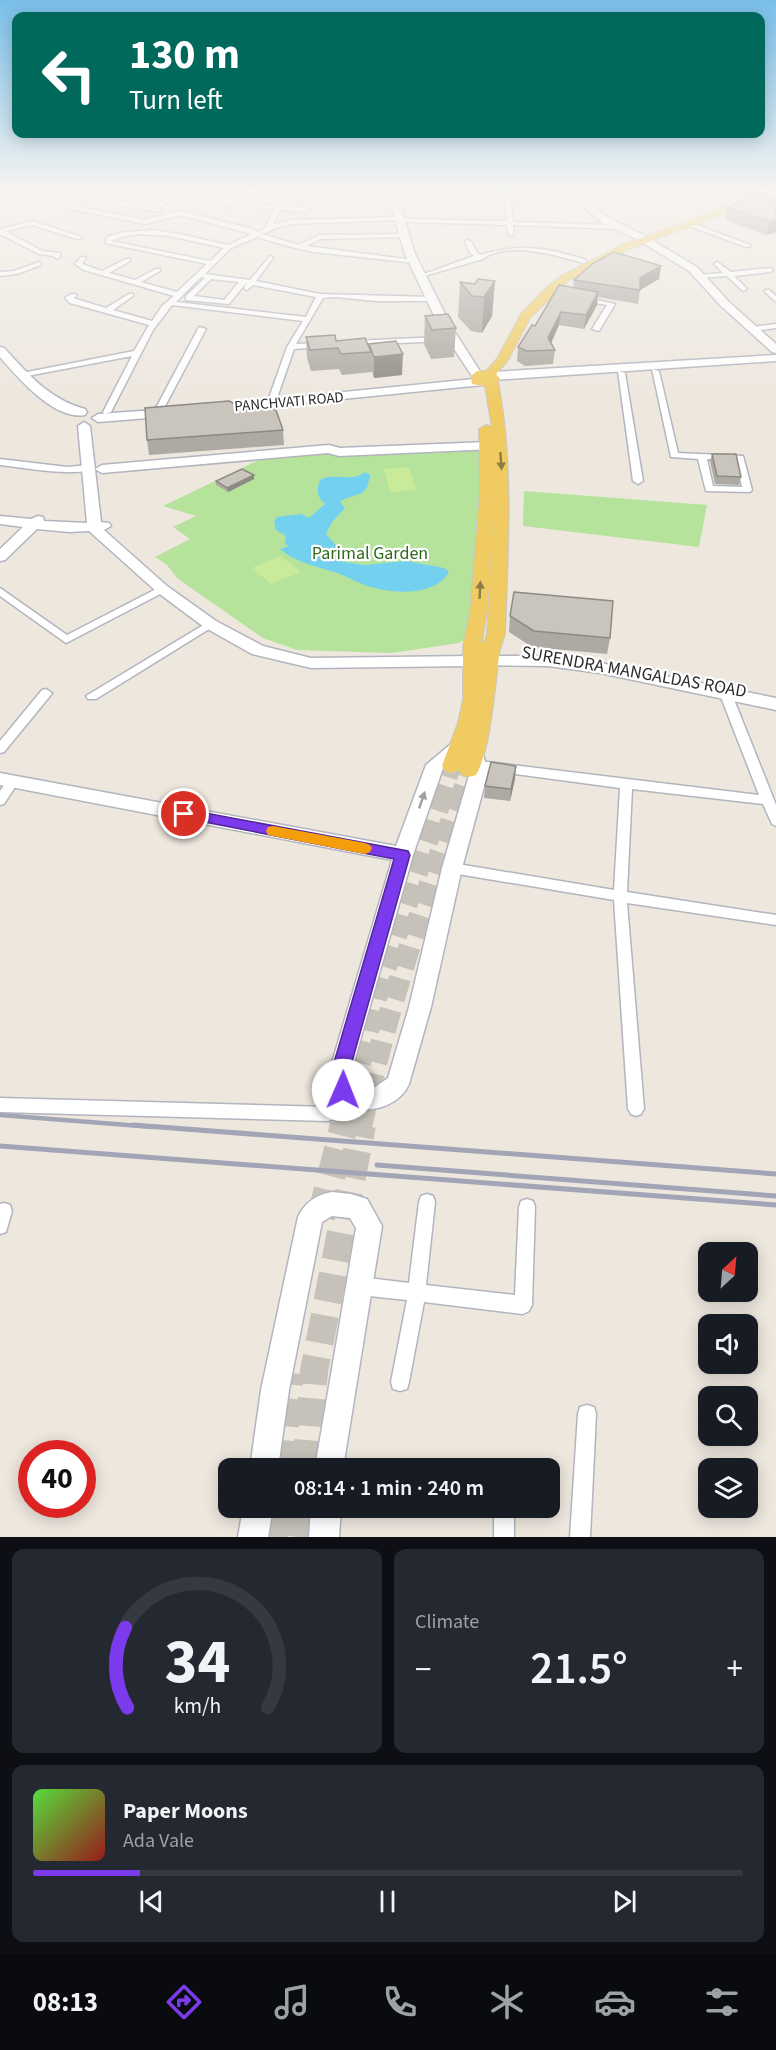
<!DOCTYPE html>
<meta charset="utf-8">
<style>
:root{--surface:#171b24;--page:#242831;--text:#f1f3f6;--muted:#9ea1a6;--line:#363941;--accent:#7c3aed}
body{margin:0;font-family:"Source Sans 3",sans-serif;background:var(--page);color:var(--text);height:100vh;display:flex;flex-direction:column;font-size:22px;white-space:nowrap}
*{box-sizing:border-box;margin:0}
p{font-size:20px;color:var(--muted)}
.icon{flex:none;width:33px;height:33px;fill:none;stroke:currentColor;stroke-width:2;stroke-linecap:round;stroke-linejoin:round}
.map{position:relative;height:1537px;overflow:hidden}
.sheet{display:flex;flex-direction:column;gap:12px;padding:12px;background:#0d0f14;flex:1}
.sheet>*{flex:none}
.top-card{position:absolute;left:12px;top:12px;width:753px;height:126px;border-radius:12px;box-shadow:0 3px 15px #0003;background:#00695c;color:#fff;overflow:hidden}
.needle{width:39px;rotate:26deg}
.fabs{position:absolute;left:698px;top:1242px;display:grid;gap:12px}
.fabs a{display:grid;place-items:center;width:60px;height:60px;border-radius:12px;background:var(--surface);box-shadow:0 3px 15px #0003;font-size:30px}
.speed{position:absolute;left:18px;top:1440px;display:flex;gap:12px;font-size:30px;font-weight:700;text-align:center}
.speed>*{display:grid;place-content:center;width:78px;height:78px;border-radius:50%;background:var(--surface);box-shadow:0 3px 15px #0003;line-height:1}
.speed .limit{border:9px solid #d22;background:#fff;color:#111}
.pin{position:absolute;display:grid;place-items:center;width:51px;height:51px;color:#fff;margin:-26px;border:3px solid #fff;border-radius:50%;box-shadow:0 2px 6px #0007}
.me{position:absolute;width:66px;margin:-33px;rotate:1deg;stroke-linejoin:round;filter:drop-shadow(0 0 4px #0008)}
.turn{display:flex;align-items:center;gap:21px;height:126px;padding:0 18px;font-size:27px}
.turn .icon{width:78px;height:78px;stroke-width:2.5}
.turn b{display:block;font-size:42px;line-height:51px}
.big{font-size:45px;font-weight:600;line-height:1.1}
.sheet .card{flex:1;display:flex;flex-direction:column;justify-content:center;gap:9px;min-width:0;padding:0 21px;border-radius:12px;background:var(--page)}
.sheet .dial{align-items:center;gap:0}
.dial svg{height:156px;overflow:visible;fill:none;stroke:var(--line);stroke-width:7;stroke-linecap:round;text-anchor:middle}
.dial text{fill:var(--text);stroke:none}
.song{display:flex;align-items:center;gap:18px}
.cover{width:72px;height:72px;border-radius:9px;background:linear-gradient(135deg,hsl(110 70% 55%),hsl(0 70% 35%))}
.played{height:6px;border-radius:3px;background:linear-gradient(90deg,var(--accent) 15%,var(--line) 15%)}
.keys{display:flex;justify-content:space-around;direction:ltr}
.heat{display:flex;justify-content:space-between;align-items:center;font-size:33px;direction:ltr}
.sheet .tiles{flex:1;display:grid;gap:12px;grid-template-columns:1fr 1fr}
.card:last-child{grid-column:span 2}
.trip{position:absolute;left:218px;top:1458px;width:342px;height:60px;border-radius:12px;background:var(--surface);box-shadow:0 3px 15px #0003;font-weight:600;line-height:60px;text-align:center}
.dock{display:flex;height:96px;justify-content:space-around;align-items:center;background:#090b0e;color:var(--muted)}
.dock .icon{width:42px;height:42px}
.dock .active{color:var(--accent)}
.dock b{font-size:27px;color:var(--text)}
.map>svg:first-child{display:block}
.green{fill:#b6e39c}
.pitch{fill:#c9ea98}
.water{fill:#73d0ee}
.lines{fill:none;stroke-linecap:round;stroke-linejoin:round}
.primary-tunnel-far2{stroke:#c6c2ba;stroke-width:18;stroke-dasharray:18 9;stroke-linecap:butt}
.primary-tunnel-far1{stroke:#c6c2ba;stroke-width:22;stroke-dasharray:22 11;stroke-linecap:butt}
.primary-tunnel{stroke:#c6c2ba;stroke-width:28;stroke-dasharray:28 14;stroke-linecap:butt}
.street-casing{stroke:#b2b5bf;stroke-width:3}
.secondary-casing{stroke:#b2b5bf;stroke-width:3}
.primary-casing{stroke:#c8c8c8;stroke-width:2}
.street{fill:#fff;fill-rule:evenodd}
.secondary{fill:#fff;fill-rule:evenodd}
.primary{fill:#f0cb61;fill-rule:evenodd}
.rail-far1{stroke:#a1a5b6;stroke-width:4.5}
.rail{stroke:#a1a5b6;stroke-width:5}
.wall{fill:#ada9a3}
.shaded-wall{fill:#8d8a84}
.building{fill:#c9c5bd;stroke:#8d8a84;stroke-width:1.5}
.oneway{fill:#8e7c46}
.oneway2{fill:#a0a0a0}
.route{fill:#7c3aed;stroke:#51269a;stroke-width:1.5}
.slow{fill:#f59e0b}
.labels{text-anchor:middle;dominant-baseline:central;stroke-width:4.5;stroke-linejoin:round;paint-order:stroke}
.far-street-label{font-size:15px;fill:#2c2c2c;stroke:#fff}
.park-label{font-size:18px;fill:#2e6a1b;stroke:#fff}
.street-label{font-size:18px;fill:#2c2c2c;stroke:#fff}
</style>
<div class="map">
<svg width="776" height="1537" viewBox="0 0 776 1537">
<rect width="100%" height="100%" fill="#ede7de"/>
<!-- green -->
<path class="green" d="M469,449L482,451L474,607L466,639L459,643L391,653L297,650L263,638L178,579L166,564L155,557L190,539L173,527L196,516L163,506L265,457L326,452L329,455Z
M524,491L707,505L699,547L523,526Z"/>
<!-- pitch -->
<path class="pitch" d="M409,467L416,490L390,492L384,469Z
M281,556L301,572L271,584L252,568Z"/>
<!-- water -->
<path class="water" d="M365,472L371,475C368,480 369,484 366,489C360,497 347,495 340,502L345,508L332,522L326,534L341,551L344,562L364,565L407,561L444,568L449,572C436,596 395,594 371,587C359,584 349,577 337,573C319,567 294,562 280,549L289,546L285,544L286,536L276,530L274,522L277,517L301,514L309,518L325,504C317,497 316,490 320,480C335,472 352,483 365,472Z"/>
<g class="lines">
<!-- primary-tunnel-far2 -->
<path class="primary-tunnel-far2" d="M440,803L452,766
M457,803L469,770"/>
<!-- primary-tunnel-far1 -->
<path class="primary-tunnel-far1" d="M344,1127L378,991L440,802
M361,1127C385,1016 421,908 458,802"/>
<!-- primary-tunnel -->
<path class="primary-tunnel" d="M321,1217L344,1125
M281,1468L290,1373
M306,1468L314,1371L362,1125
M274,1537L277,1508
M299,1537L302,1508"/>
<!-- street casing -->
<g class="street-casing">
<path id="street" d="M68,192C96,192 123,207 151,206C163,205 172,192 185,192L159,208L162,210L159,212L99,202Z
M223,192H229V207L224,206Z
M375,192H393L394,193L391,195Z
M398,192L504,196V192H510V197L586,201L588,204L511,200L513,222L619,225L622,227L619,229L513,225L514,234L511,236L508,234L507,225L405,222L403,221V219L507,221L505,200Z
M68,205L145,220L180,211L253,229L258,232L265,228L274,210L260,208L262,205L307,208L310,210L307,212L280,210L273,224L293,220L400,217V219L398,220L293,224L279,227L262,234L299,245L319,235L404,234L406,235V237L320,239L306,246L413,260L415,261V263L314,252L287,246L257,237L231,248L205,274L250,280L270,256L273,258L256,281L320,294L432,297L436,299L432,301H376L336,297L323,298L296,344L323,343L327,345L323,347L294,349L278,395L279,400L275,402L271,400L270,395L287,347L303,321L172,305L153,330L111,412L104,414L103,412L132,356L22,377L18,375L22,373L134,351L149,325L70,303L65,298L71,294H75L77,295L74,298L76,299L106,308L129,294H133V296L113,310L152,321L162,306L174,296L84,270L76,265L75,264L81,257H85L86,258L82,264L102,271L126,259H130V261L109,273L135,280L156,269H160V271L141,282L177,292L207,264L105,243L107,237L124,232L154,230L184,235L228,245L252,234L180,215L145,224L66,208ZM139,234L169,236L224,248L210,261L111,241L124,236ZM201,277L205,278L186,296V300L229,304L246,283L244,288L247,290L253,285L316,297L306,317L176,302ZM211,279L239,282L224,300L194,296Z
M32,221L82,237L83,238L78,239L32,225L6,231L42,251L60,253V257L57,259L54,256L39,254L0,234V229Z
M689,222L750,245L751,246L746,247L687,225V223Z
M468,240C474,242 474,251 480,255C510,246 535,246 565,254C572,256 581,257 587,261L584,263C558,256 506,240 483,259L424,276V274L474,256L470,253L465,242Z
M39,262L41,263V265L17,274L0,276V272L14,271Z
M717,262L731,272L770,268L773,270L770,272L734,276L747,289L743,291L727,276L697,278L696,277L699,275L723,273L714,264Z
M765,290H769L776,296V302L765,292Z
M578,296L615,304L599,331L592,329L607,305L578,300Z
M776,324V328L752,331L748,329L752,327Z
M199,327L206,329L164,408L157,410L156,408Z
M440,337H443V341L353,345L349,343L353,341Z
M652,369L659,371L678,453L743,456L752,490L750,492L706,491L698,459L671,457ZM707,459L736,460L742,487L713,486Z
M618,371L625,373L643,481L638,484L633,481Z
M0,459L67,467L89,465L93,468C78,478 20,467 0,465Z
M162,586L167,589L166,591L66,643L0,596V588L67,635Z
M210,621L214,622L215,624L214,626L96,699H88L86,696Z
M725,688L731,692L776,805V826L772,824L763,804L632,789L627,892L776,915V925L627,903L644,1109L641,1114L636,1116L631,1114L628,1109L614,900L452,873L447,872L445,868L447,864L452,863L614,890L620,788L479,769L473,765L479,761L759,795L719,692Z
M46,689L52,693L50,696L4,752L0,753V741L42,690Z
M13,777L19,781L4,804L0,805V791L9,778Z
M0,1098L328,1107L334,1109L336,1114L334,1119L328,1121L0,1112Z
M427,1194L433,1196L435,1202L426,1285L515,1295L519,1207L521,1201L527,1199L533,1201L535,1207L532,1305L529,1311L523,1314L424,1302L409,1382L407,1389L400,1391L393,1389L391,1382L407,1300L360,1295L354,1292L351,1286L354,1280L360,1277L409,1283L419,1202L421,1196Z
M4,1203L10,1205L12,1211L6,1232L0,1234V1204Z
M587,1405L594,1407L596,1414L590,1537H570L578,1414L580,1407Z
M494,1508H514V1537H494Z"/>
</g>
<!-- secondary casing -->
<g class="secondary-casing">
<path id="secondary" d="M387,192H396L415,254L451,326L483,376L480,379L485,382L483,385L211,412L209,409L215,405L474,379L439,326L405,254Z
M577,192H586L593,206L609,218L643,235L697,267L729,302L776,344V353L772,352L721,306L689,271L638,240L602,223L587,210Z
M0,347L4,348C28,374 50,400 85,409L87,412L85,415C55,421 18,378 0,357Z
M776,355V361L492,380L486,376L492,372Z
M170,409L176,413L174,416L98,422L92,418L98,414Z
M84,422L90,426L101,522L109,523L111,526L104,530L167,586L216,621L263,646L311,658L471,656L477,657L479,661L477,665L471,666L311,668L252,654L204,627L157,592L89,531L69,532L37,529L5,560L0,561V549L23,527L0,524V516L31,519L38,516L43,517L44,521L87,523L78,426Z
M488,442L494,446L493,449L339,456L328,453L102,473L95,469L102,465L329,445L340,448Z
M489,656H548L600,663L776,698V710L600,673L548,666L483,665L481,661L483,657Z
M458,741L464,743L467,747L443,768L413,855L350,1076L353,1083L360,1087H375L388,1078L409,1007L442,868L470,772L466,751L469,747L475,745L481,747L488,772L462,868L431,1007L409,1084C401,1103 376,1113 357,1108C349,1106 342,1101 335,1097L328,1076L392,860L0,785V773L396,846L426,765L452,743Z
M332,1192L351,1194L367,1199L382,1226L343,1468H315L356,1228L350,1218L332,1216L322,1222L289,1390L278,1468H250L261,1390L298,1217C305,1202 316,1195 332,1192Z
M243,1508H273L268,1537H238Z
M311,1508H341L339,1537H309Z"/>
</g>
<!-- primary casing -->
<g class="primary-casing">
<path id="primary" d="M767,192H776V195L632,248L569,280L530,318L508,360L496,374L500,379L498,382C514,466 508,549 505,634L500,649C495,681 491,749 476,775L469,777L462,775L459,770L452,773L445,771L442,766L458,723L463,700V647L470,613L480,492L479,429L486,425L492,427L485,386L472,384L471,376L477,371H486L497,359L521,314L543,291L561,276L624,244ZM495,485L487,634L484,643L482,642L488,601Z"/>
</g>
<!-- street -->
<use href="#street" class="street"/>
<!-- secondary -->
<use href="#secondary" class="secondary"/>
<!-- primary -->
<use href="#primary" class="primary"/>
<!-- rail-far1 -->
<path class="rail-far1" d="M0,1115L153,1127"/>
<!-- rail -->
<path class="rail" d="M133,1125L776,1174
M0,1146L776,1205
M377,1165L776,1196"/>
</g>
<!-- wall -->
<path class="wall" d="M740,199L776,200V232L766,235L725,220L727,207L739,202Z
M661,266L659,279L640,290L638,304L598,297L597,305L584,329L559,325L551,343L555,350L553,364L525,366L517,361L518,347L535,326L573,288L574,280Z
M495,281L492,316L482,333L471,331L458,317L460,282L475,284Z
M425,316L456,328L454,357L431,359L424,344Z
M306,337L369,346L402,375L374,378L372,372L342,375L339,369L311,371L307,358Z
M283,430L284,445L149,455L147,440Z
M712,454L741,477L739,485L715,484L710,461Z
M254,475V479L228,492L216,485V481Z
M510,616L610,638L607,654L532,647L509,632Z
M515,779L510,801L484,798L485,786Z"/>
<!-- shaded-wall -->
<path class="shaded-wall" d="M776,220V232L766,235L769,222Z
M661,266L659,279L640,290V278Z
M495,281L492,316L482,333L484,297Z
M598,292L597,305L584,329L586,315Z
M561,312L559,325L548,350V338Z
M403,354L402,375L374,378V357Z
M254,475V479L228,492L227,488Z
M516,766L515,779L510,801L511,789Z"/>
<!-- building -->
<path class="building" d="M754,194L776,200V220L769,222L727,207L744,201L740,199Z
M614,252L661,266L640,278V290L574,280L592,264Z
M478,279L495,281L484,297L472,296L460,282L475,284Z
M559,285L598,292L586,315L561,312L548,338L555,350L526,351L518,347L532,325L535,326Z
M448,314L456,328L432,330L425,316Z
M335,335L336,341L365,338L371,352L341,354L338,348L310,350L306,337Z
M396,341L403,354L374,357L369,344Z
M229,401L245,410L270,408L276,410L283,430L147,440L145,408Z
M712,454H736L741,477L717,476Z
M242,469L254,475L227,488L216,481Z
M514,592L613,601L610,638L534,631L510,616Z
M491,762L516,766L511,789L485,786Z"/>
<!-- one-way arrows -->
<defs><path id="oneway-solid" d="M-6-.8H1V-3.2L6.5 0L1 3.2V.8H-6Z" transform="scale(1.5)"/></defs>
<g class="oneway">
<use href="#oneway-solid" transform="translate(501 461) rotate(86)"/>
<use href="#oneway-solid" transform="translate(480 590) rotate(-87)"/>
</g>
<use class="oneway2" href="#oneway-solid" transform="translate(422 800) rotate(-71)"/>
<!-- sky -->
<linearGradient id="sky" x2="0" y2="1"><stop stop-color="#79bfea"/><stop offset="0.47" stop-color="#f7f4f0"/><stop offset="1" stop-color="#f7f4f0" stop-opacity="0"/></linearGradient>
<rect width="776" height="407" fill="url(#sky)"/>
<!-- route -->
<path class="route" d="M184,809L408,851L410,855L348,1076L351,1090L349,1096L343,1098L336,1096L330,1076L394,859L179,817L177,814Z"/>
<!-- slow -->
<path class="slow" d="M273,826L365,843L370,845L372,848L370,852L365,854L268,835L266,831L268,827Z"/>
<g class="labels">
<!-- far-street labels -->
<g class="far-street-label">
<text transform="translate(289 402) rotate(-5)">PANCHVATI ROAD</text>
</g>
<!-- park labels -->
<g class="park-label">
<text x="370" y="553">Parimal Garden</text>
</g>
<!-- street labels -->
<g class="street-label">
<text transform="translate(634 672) rotate(10)">SURENDRA MANGALDAS ROAD</text>
</g>
</g>
</svg>
<div class="fabs">
<a><svg class="needle" viewBox="-14 -14 28 28"><path d="M0-13l5 13h-10z" fill="#e53935"/><path d="M0 13l5-13h-10z" fill="#9ea1a6"/></svg></a>
<a><svg class="icon" aria-label="sound" viewBox="0 0 24 24"><path d="M4 9h4l5-4v14l-5-4H4zM17 9q2 3 0 6"/></svg></a>
<a><svg class="icon" aria-label="search" viewBox="0 0 24 24"><circle cx="10" cy="10" r="6"/><path d="M15 15l6 6"/></svg></a>
<a><svg class="icon" aria-label="layers" viewBox="0 0 24 24"><path d="M12 4l9 5-9 5-9-5zM3 14l9 5 9-5"/></svg></a>
</div>
<div class="speed"><div class="limit">40</div></div>
<div class="pin" style="left:184px;top:814px;background:#d93025"><svg class="icon" aria-label="arrive" viewBox="0 0 24 24"><path d="M6 21V4h12l-3 4 3 4H6"/></svg></div>
<svg class="me" style="left:343px;top:1090px" viewBox="-20 -20 40 40"><circle r="19" fill="#fff"/><path d="M0-13L10 11 0 6-10 11z" fill="#7c3aed"/></svg>
<div class="trip">08:14 · 1 min · 240 m</div>
<div class="top-card">
<div class="turn"><svg class="icon" aria-label="left" viewBox="0 0 24 24"><path d="M17 20v-9H6M10 6l-5 5 5 5"/></svg><div><b>130 m</b>Turn left</div></div>
</div>
</div>
<section class="sheet">
<div class="tiles">
<div class="card dial"><svg viewBox="0 0 100 80">
<path d="M14 69A42 42 0 1 1 86 69"/>
<path d="M14 69A42 42 0 0 1 13 28" stroke="#7c3aed"/>
<text x="50" y="56" font-size="32" font-weight="700">34</text>
<text x="50" y="72" font-size="11">km/h</text>
</svg></div>
<div class="card"><p>Climate</p>
<div class="heat"><a>−</a><b class="big">21.5°</b><a>+</a></div>
</div>
<div class="card">
<div class="song"><i class="cover"></i><div><b>Paper Moons</b><p>Ada Vale</p></div></div>
<div class="played"></div>
<div class="keys"><svg class="icon" aria-label="previous" viewBox="0 0 24 24"><path d="M18 5L8 12l10 7zM5 5v14"/></svg><svg class="icon" aria-label="pause" viewBox="0 0 24 24"><path d="M8 5v14M16 5v14"/></svg><svg class="icon" aria-label="next" viewBox="0 0 24 24"><path d="M6 5l10 7-10 7zM19 5v14"/></svg></div>
</div>
</div>
</section>
<nav class="dock">
<b>08:13</b>
<svg class="icon active" aria-label="directions" viewBox="0 0 24 24"><path d="M12 3l9 9-9 9-9-9zM9 14v-3h6M13 9l2 2-2 2"/></svg>
<svg class="icon" aria-label="music" viewBox="0 0 24 24"><path d="M9 18V5l10-2v13"/><circle cx="6" cy="18" r="3"/><circle cx="16" cy="16" r="3"/></svg>
<svg class="icon" aria-label="phone" viewBox="0 0 24 24"><path d="M5 4h4l2 5-3 2q2 4 5 5l2-3 5 2v4C11 20 4 13 5 4z"/></svg>
<svg class="icon" aria-label="climate" viewBox="0 0 24 24"><path d="M12 3v18M4 7l16 10M4 17L20 7"/></svg>
<svg class="icon" aria-label="car" viewBox="0 0 24 24"><path d="M5 17H2v-5l4-1 3-4h7l3 4 3 1v5h-3M9 17h6M6 11h13"/><circle cx="7" cy="17" r="2"/><circle cx="17" cy="17" r="2"/></svg>
<svg class="icon" aria-label="filters" viewBox="0 0 24 24"><path d="M4 7h16M4 17h16"/><circle cx="9" cy="7" r="2"/><circle cx="15" cy="17" r="2"/></svg>
</nav>
